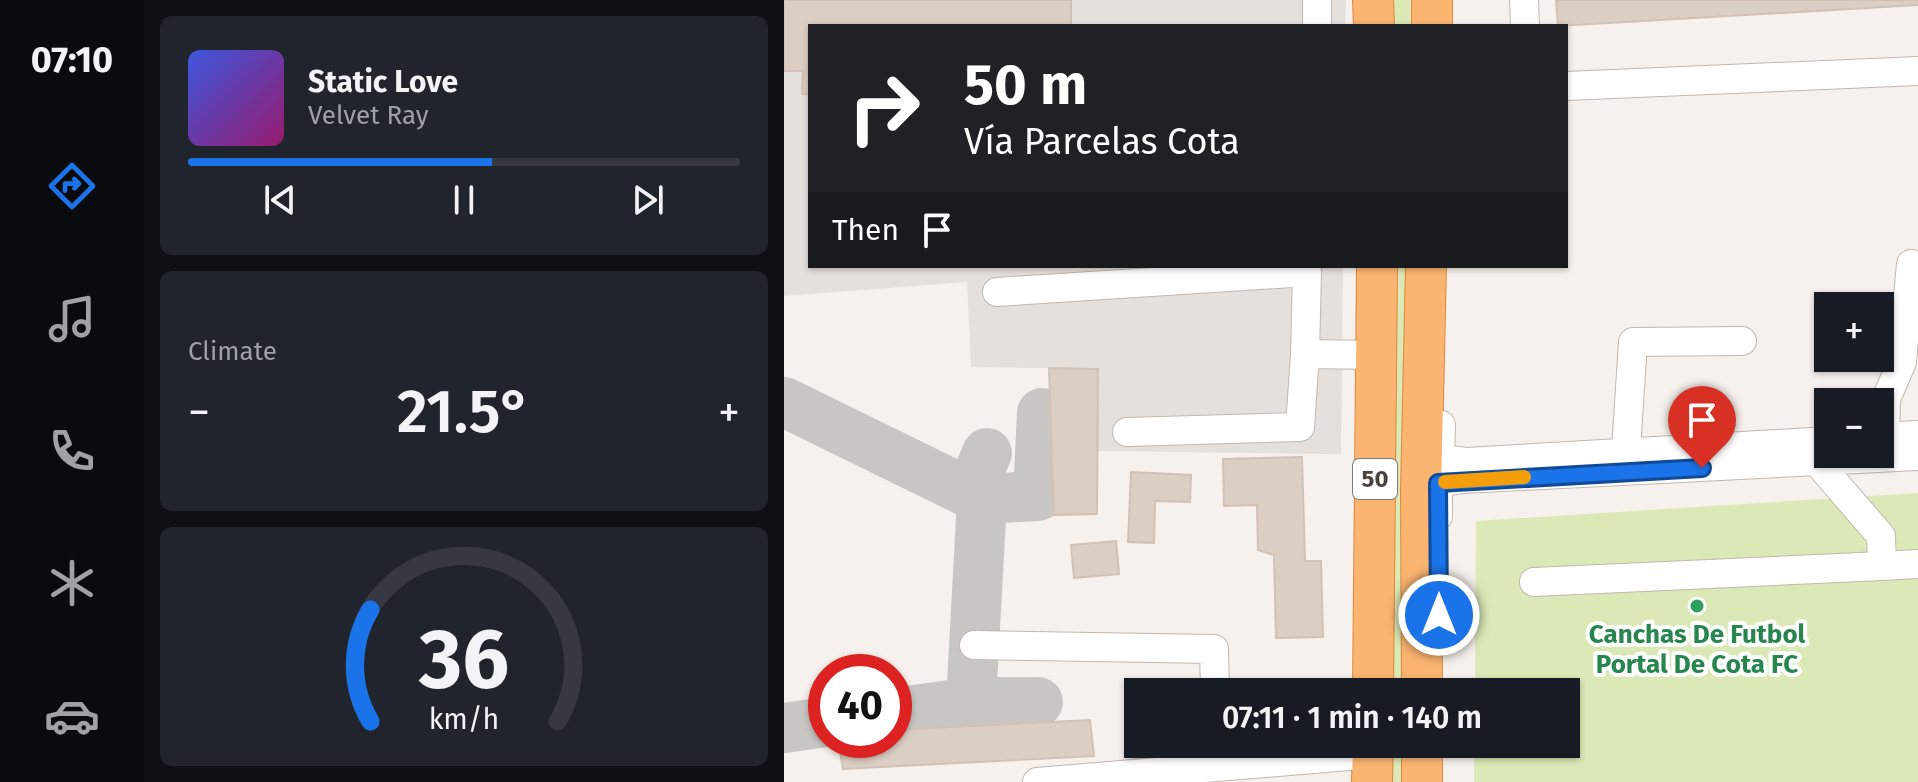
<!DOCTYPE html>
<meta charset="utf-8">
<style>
:root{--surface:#171b24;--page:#20242c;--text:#f1f3f6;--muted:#9ea1a6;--line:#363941;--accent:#1a73e8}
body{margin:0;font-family:"Fira Sans",sans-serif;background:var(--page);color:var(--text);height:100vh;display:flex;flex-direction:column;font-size:30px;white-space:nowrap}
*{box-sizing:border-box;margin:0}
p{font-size:26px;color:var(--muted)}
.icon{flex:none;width:44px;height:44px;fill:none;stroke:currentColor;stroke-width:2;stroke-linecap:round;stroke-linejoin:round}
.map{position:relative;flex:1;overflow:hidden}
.side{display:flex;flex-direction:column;gap:16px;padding:16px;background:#0d0f14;width:640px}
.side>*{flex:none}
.top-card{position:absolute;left:24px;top:24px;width:760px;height:244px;border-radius:0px;box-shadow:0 2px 6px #0004;background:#202124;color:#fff;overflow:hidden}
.buttons{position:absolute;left:1030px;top:292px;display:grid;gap:16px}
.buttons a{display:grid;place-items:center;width:80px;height:80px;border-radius:0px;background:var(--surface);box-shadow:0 2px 6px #0004;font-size:40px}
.speed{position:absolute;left:24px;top:654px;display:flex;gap:16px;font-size:40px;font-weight:700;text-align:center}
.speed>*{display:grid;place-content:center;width:104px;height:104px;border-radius:50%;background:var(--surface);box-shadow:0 2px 6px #0004;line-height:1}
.speed .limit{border:12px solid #d22;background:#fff;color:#111}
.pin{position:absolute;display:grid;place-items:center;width:68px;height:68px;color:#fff;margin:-82px -34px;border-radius:50% 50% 50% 0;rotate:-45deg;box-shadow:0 0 8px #0007}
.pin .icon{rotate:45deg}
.me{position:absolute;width:88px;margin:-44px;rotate:0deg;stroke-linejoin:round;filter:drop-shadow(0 0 6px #0008)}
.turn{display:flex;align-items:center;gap:28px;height:168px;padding:0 24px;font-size:36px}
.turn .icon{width:104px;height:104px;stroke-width:2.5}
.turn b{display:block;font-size:56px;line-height:68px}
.then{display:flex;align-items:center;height:76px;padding:0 24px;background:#0003;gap:16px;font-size:30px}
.big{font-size:60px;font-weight:600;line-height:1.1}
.side .widget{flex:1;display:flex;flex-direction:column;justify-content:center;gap:12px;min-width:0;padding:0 28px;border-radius:12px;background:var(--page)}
.side .dial{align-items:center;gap:0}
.dial svg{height:208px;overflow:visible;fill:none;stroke:var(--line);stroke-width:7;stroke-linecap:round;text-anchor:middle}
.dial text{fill:var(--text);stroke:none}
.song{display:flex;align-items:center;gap:24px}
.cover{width:96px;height:96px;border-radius:12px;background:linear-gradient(135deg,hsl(230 70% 55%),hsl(320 70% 35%))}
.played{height:8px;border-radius:4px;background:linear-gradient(90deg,var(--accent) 55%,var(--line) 55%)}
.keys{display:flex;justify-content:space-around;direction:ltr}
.heat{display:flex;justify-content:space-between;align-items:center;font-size:44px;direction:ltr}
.trip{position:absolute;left:340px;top:678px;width:456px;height:80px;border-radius:0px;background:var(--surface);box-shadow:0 2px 6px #0004;font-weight:600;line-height:80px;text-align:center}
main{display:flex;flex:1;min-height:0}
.dock{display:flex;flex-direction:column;width:144px;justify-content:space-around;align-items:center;background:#090b0e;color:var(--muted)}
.dock .icon{width:56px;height:56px}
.dock .selected{color:var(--accent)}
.dock b{font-size:36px;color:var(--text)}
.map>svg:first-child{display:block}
.industrial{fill:#e6e0dd}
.green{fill:#dbe9b6}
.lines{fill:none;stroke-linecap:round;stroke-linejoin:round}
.taxiway{stroke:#c8c6c3;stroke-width:50}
.building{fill:#dbcec4;stroke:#d2c1b4;stroke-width:2}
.minor-casing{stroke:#c2b7ae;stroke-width:30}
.highway-casing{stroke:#dd873f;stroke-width:42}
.minor{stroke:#fff;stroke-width:28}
.highway{stroke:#fcb570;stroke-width:40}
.route-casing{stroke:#114b97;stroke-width:20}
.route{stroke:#1a73e8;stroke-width:14}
.slow{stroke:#f59e0b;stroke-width:14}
.leisure-dot{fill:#2e9e5b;stroke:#fff;stroke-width:3}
.labels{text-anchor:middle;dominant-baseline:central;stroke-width:8;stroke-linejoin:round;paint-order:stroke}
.shield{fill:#fff;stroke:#817a74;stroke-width:2}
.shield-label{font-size:24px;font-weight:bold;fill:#4b4139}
.leisure-label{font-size:26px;font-weight:bold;fill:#27864d;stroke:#fff}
</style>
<main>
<nav class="dock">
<b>07:10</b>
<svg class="icon selected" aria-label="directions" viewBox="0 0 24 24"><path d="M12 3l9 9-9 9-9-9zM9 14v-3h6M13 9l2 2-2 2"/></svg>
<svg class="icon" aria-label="music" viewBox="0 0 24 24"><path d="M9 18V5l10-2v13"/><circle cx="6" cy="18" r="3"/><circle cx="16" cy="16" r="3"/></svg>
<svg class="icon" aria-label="phone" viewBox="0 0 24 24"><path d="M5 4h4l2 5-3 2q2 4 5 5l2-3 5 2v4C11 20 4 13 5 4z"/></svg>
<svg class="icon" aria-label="climate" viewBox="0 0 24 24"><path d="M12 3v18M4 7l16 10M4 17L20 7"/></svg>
<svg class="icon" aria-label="car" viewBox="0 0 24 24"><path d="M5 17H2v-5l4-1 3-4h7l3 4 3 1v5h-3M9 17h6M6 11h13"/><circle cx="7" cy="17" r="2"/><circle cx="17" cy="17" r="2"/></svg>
</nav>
<section class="side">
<div class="widget">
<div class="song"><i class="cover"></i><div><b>Static Love</b><p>Velvet Ray</p></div></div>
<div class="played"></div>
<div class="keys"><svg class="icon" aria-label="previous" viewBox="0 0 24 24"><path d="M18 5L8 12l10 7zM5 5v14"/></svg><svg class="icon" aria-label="pause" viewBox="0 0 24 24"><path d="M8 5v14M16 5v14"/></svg><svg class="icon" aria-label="next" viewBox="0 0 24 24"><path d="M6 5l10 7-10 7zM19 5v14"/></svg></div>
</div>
<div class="widget"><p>Climate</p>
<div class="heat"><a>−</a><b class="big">21.5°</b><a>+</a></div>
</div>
<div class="widget dial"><svg viewBox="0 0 100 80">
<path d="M14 69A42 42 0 1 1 86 69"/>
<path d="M14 69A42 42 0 0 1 14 26" stroke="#1a73e8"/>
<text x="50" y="56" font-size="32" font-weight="700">36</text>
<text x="50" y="72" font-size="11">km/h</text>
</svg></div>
</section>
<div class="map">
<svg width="1134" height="782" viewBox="0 0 1134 782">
<rect width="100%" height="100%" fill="#f6f1ec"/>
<!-- industrial -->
<path class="industrial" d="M0,0H562L561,26H26V266H559L557,454L313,451L314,369L187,367L183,282L0,296Z"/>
<!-- green -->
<path class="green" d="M608,0H626L627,26H608Z
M609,266H627L624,692H606Z
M1134,493V782H690V744H782V692H691L692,521Z
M606,744H624V782H606Z"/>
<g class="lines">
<!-- taxiway -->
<path class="taxiway" d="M0,402L198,499L254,496L258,413
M186,493L203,453
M187,702L198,499
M110,713L187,702H254
M0,728L42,722"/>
</g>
<!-- building -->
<path class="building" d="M0,0H287V26H26V94H18L19,71H0Z
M772,0H1134V5L774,26Z
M265,368L314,369L313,514L270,515Z
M518,457L521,561H537L539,637L492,638L490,555L474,550L473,505L440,506L439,459Z
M347,472L407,475L406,502L371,501L370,543L344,542Z
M332,541L335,574L290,578L287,545Z
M306,720L310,756L59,769L54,740H110V730Z
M390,744L391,759L350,762L349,746Z"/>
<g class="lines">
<!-- minor casing -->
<g class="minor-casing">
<path id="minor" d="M740,0L741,26
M533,26V0
M782,86L1134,71
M213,292L523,272L521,354L593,355
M657,425L656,459L682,462L1044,441
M343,432L516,427L521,354
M1096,437L1134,435
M1101,437L1102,399L1118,362L1127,264
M842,450L849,342L958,341
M654,516V483L678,479L1134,456
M1098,566L1134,564
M750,582L1098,566L1097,536L1033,462
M190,645L430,649L431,692
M253,782L589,754"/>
</g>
<!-- highway casing -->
<g class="highway-casing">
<path id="highway" d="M589,0L590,26
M648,26V0
M589,692L593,266
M638,692L637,491L642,266
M638,744V782
M588,782L589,744"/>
</g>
<!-- minor -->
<use href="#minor" class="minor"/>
<!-- highway -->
<use href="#highway" class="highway"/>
</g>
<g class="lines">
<!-- route casing -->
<g class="route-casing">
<path id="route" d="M655,615L654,483L918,468"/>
</g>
<!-- route -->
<use href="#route" class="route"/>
<!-- slow -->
<path class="slow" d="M661,482L740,477"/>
</g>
<!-- markers -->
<circle class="leisure-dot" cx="913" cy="606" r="8"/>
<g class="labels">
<!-- shield labels -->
<rect class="shield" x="569" y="459" width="44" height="40" rx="6"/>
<g class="shield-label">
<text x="591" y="479">50</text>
</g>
<!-- leisure labels -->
<g class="leisure-label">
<text x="913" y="634">Canchas De Futbol<tspan x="913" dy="30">Portal De Cota FC</tspan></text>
</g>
</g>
</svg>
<div class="buttons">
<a>+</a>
<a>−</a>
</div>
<div class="speed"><div class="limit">40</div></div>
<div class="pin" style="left:918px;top:468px;background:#d93025"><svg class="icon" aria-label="arrive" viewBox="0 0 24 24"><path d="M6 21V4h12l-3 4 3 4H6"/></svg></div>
<svg class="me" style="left:655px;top:615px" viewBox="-20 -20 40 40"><circle r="17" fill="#1a73e8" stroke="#fff" stroke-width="3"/><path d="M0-11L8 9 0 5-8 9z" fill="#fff"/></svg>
<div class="trip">07:11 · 1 min · 140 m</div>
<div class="top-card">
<div class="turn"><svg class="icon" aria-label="right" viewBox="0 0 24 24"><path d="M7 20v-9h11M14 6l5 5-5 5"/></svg><div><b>50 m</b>Vía Parcelas Cota</div></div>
<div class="then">Then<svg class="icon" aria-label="arrive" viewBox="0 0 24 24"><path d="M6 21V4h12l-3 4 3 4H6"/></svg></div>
</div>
</div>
</main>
